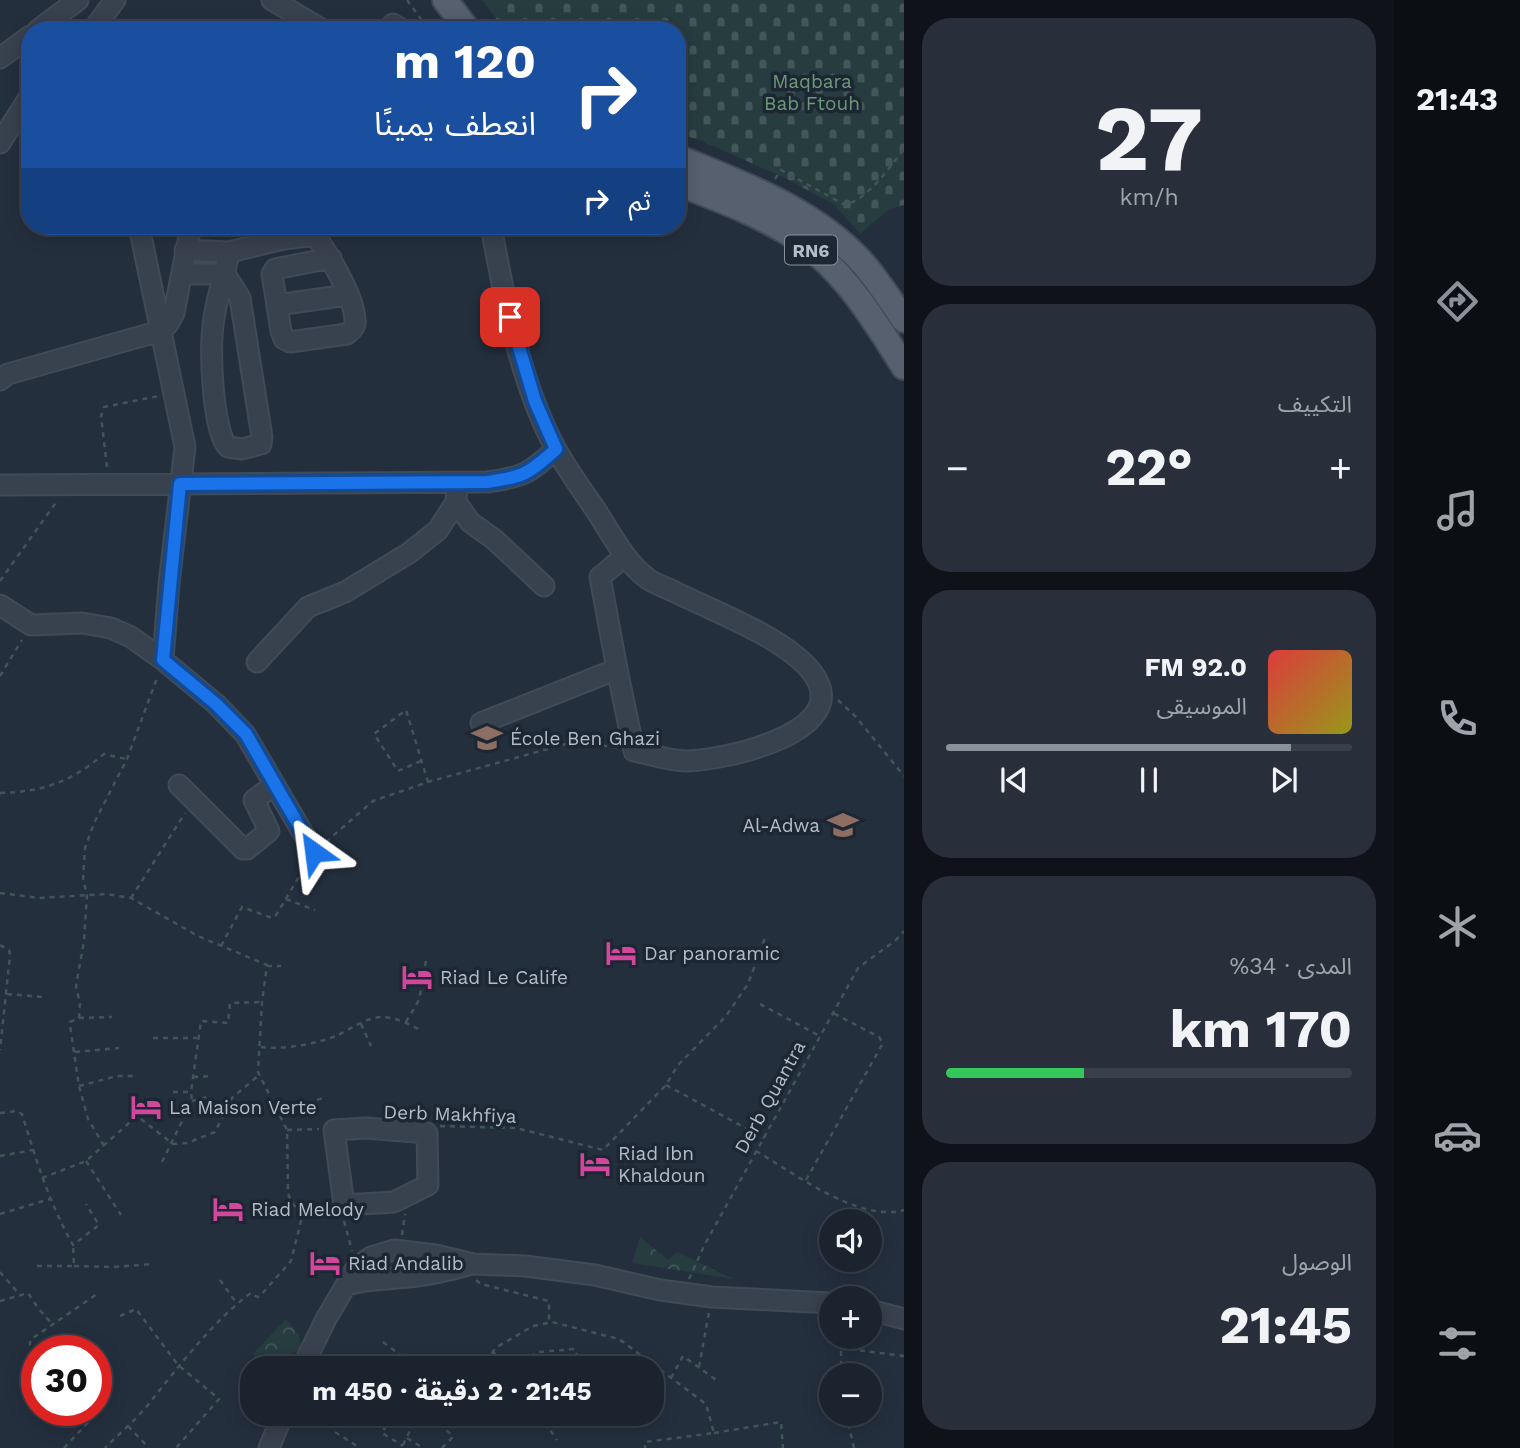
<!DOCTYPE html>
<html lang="ar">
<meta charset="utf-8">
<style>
:root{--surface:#1b232e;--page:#282f3a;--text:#f1f3f6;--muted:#a0a4aa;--line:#39404a;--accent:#8c9099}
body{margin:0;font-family:"Work Sans","Noto Sans Arabic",sans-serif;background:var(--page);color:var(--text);direction:rtl;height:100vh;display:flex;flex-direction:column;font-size:26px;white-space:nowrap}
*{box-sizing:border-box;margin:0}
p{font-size:23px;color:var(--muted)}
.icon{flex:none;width:38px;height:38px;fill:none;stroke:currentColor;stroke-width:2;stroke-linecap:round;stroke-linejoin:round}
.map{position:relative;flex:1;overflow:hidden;direction:ltr}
.panel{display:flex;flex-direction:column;gap:18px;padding:18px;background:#0f1319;width:490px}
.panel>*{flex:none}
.guide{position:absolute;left:21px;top:21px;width:665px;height:214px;border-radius:28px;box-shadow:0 4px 18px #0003,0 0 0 2px var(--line);direction:rtl;background:#1a4fa0;color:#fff;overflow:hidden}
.fabs{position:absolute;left:819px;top:1209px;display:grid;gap:14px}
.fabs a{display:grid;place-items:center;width:63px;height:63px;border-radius:50%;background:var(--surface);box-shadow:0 4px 18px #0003,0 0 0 2px var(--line);font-size:35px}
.speed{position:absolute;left:21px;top:1335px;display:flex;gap:14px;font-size:35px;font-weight:700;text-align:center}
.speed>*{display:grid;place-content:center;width:91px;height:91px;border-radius:50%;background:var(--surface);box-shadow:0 4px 18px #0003,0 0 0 2px var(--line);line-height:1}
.speed .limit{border:10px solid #d22;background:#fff;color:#111}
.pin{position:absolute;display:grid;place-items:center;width:60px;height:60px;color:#fff;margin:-30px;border-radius:14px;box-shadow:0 4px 10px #0006}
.me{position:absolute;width:77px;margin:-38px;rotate:329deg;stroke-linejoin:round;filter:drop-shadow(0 0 5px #0008)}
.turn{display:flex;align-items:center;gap:24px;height:147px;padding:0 35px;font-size:32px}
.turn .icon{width:91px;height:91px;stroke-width:2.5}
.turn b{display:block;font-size:49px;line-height:60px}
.then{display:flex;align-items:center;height:66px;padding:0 35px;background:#0003;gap:14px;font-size:26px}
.big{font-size:52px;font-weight:700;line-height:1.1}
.panel .card{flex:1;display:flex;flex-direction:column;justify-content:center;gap:10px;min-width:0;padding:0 24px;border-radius:28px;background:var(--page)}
.panel .dial{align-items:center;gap:0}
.dial b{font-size:91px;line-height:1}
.song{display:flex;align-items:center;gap:21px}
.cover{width:84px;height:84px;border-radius:10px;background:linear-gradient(135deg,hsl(0 70% 55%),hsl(60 70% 35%))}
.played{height:7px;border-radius:4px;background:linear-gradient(90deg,var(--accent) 85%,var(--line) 85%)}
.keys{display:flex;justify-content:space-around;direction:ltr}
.heat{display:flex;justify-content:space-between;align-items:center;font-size:38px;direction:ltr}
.charge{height:10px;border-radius:5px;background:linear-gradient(90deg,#34c759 34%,var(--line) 0)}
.trip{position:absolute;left:240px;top:1356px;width:424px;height:70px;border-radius:28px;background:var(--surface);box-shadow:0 4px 18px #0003,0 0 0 2px var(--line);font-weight:700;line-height:70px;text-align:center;direction:rtl}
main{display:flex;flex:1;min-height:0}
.menu{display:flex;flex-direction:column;width:126px;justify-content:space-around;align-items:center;background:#0b0e12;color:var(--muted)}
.menu .icon{width:49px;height:49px}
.menu .current{color:var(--accent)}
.menu b{font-size:32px;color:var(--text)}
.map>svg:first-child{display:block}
.forest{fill:url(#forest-crowns)}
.cemetery{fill:url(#cemetery-stones)}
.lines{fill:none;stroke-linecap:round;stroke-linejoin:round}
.minor-casing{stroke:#414a57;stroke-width:23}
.major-casing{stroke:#414a57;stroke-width:28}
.path{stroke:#3f5557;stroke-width:2.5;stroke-dasharray:5 5;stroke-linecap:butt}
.minor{stroke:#38414e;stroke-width:19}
.major{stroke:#56606e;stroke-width:24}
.route-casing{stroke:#114b97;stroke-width:18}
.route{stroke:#1a73e8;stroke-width:12}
.labels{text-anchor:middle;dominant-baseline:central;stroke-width:7;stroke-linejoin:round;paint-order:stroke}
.shield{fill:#1d2633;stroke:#878f9c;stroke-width:2}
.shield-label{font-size:18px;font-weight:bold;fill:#b4bcc9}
.park-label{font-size:19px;fill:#6b9a76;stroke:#1d2633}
.poi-label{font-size:19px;fill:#b4bcc9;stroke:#1d2633;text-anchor:start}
.street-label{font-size:19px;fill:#b4bcc9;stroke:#1d2633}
</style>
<main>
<nav class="menu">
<b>21:43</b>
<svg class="icon current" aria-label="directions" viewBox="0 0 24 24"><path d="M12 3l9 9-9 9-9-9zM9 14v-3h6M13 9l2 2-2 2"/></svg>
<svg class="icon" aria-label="music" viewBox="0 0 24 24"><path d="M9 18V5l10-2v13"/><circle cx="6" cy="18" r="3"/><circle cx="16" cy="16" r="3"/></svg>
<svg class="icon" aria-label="phone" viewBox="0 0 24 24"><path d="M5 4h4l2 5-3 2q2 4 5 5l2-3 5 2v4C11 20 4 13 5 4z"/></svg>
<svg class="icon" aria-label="climate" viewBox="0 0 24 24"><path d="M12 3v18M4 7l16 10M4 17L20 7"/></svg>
<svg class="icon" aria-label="car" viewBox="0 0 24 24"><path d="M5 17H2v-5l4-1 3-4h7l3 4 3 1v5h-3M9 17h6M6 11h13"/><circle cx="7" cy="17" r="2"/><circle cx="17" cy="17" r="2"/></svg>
<svg class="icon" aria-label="filters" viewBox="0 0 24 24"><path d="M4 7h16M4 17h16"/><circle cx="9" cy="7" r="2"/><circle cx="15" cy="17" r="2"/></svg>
</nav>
<section class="panel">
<div class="card dial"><b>27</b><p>km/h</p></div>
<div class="card"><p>التكييف</p>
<div class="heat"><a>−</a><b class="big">22°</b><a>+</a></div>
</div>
<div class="card">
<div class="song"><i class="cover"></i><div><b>92.0 FM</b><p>الموسيقى</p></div></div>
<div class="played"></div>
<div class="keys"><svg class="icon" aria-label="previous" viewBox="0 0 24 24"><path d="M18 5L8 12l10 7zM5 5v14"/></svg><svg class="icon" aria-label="pause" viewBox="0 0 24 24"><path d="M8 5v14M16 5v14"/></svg><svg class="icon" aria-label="next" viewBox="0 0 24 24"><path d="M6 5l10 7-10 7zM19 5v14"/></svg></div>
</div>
<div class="card"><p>المدى · 34%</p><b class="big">170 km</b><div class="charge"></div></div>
<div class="card"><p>الوصول</p><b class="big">21:45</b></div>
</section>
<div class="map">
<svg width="904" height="1448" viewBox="0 0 904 1448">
<defs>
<pattern id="forest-crowns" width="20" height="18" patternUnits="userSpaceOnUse" patternTransform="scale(1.75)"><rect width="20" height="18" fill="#263c3f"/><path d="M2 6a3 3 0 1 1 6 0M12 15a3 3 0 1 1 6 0" fill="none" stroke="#435659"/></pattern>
<pattern id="cemetery-stones" width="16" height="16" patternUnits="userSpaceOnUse" patternTransform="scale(1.75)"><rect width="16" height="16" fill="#263c3f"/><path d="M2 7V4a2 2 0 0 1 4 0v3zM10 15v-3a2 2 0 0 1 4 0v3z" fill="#435659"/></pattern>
</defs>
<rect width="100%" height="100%" fill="#242f3e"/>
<!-- forest -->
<path class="forest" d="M640,1237L668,1260L677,1252L733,1279L632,1263Z
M286,1319L299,1335L301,1350L287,1355L279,1368H267L253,1354Z"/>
<!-- cemetery -->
<path class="cemetery" d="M482,0H904V205L889,209L860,234L835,205L785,178L702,141L677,133V30H505Z"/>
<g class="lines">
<!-- minor casing -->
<g class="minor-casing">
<path id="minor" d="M272,0L323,30
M38,30L78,0
M93,30L115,0
M388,30L393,24L403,30
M0,58L30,36
M0,143L30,96
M139,226L185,447L169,584L163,660
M491,226C504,297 521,386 556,449C568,471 583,491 597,512C612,535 625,562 648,579C657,585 668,588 677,593C715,612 800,643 818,682C843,735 720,761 686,761C669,761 650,754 634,751L617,669
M185,250L229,252L284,239L315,235C328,254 355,297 355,321C356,327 351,331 347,334L290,342L284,339L281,331L272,274L275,269L331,258
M182,274H225
M225,274L240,298L262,437L261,444L242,449L228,447C212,431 210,349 213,326C215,301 225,276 229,252
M277,305L347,295
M0,380L8,374L160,331L168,324L174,313L191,226
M0,485L487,482C523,477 529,474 556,449
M456,502L470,522L495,540L544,586
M0,605L31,625L82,623L111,628L131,637L163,660L216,704L245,734L314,852
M257,662L308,607L345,592L409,553L438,530L456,502L457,483
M481,723L617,669L600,577L625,556
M179,785L243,849H247L269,831L254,800L274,785
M366,1128L427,1133L428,1185L394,1202L344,1205L334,1130Z
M347,1285C364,1280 379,1280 396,1278C421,1277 448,1271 472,1264
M870,1310L904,1319
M302,1368L326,1319L356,1268L371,1257L394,1250L436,1255L473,1264L525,1266L595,1275L660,1290L712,1297L831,1303
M269,1448L283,1414"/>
</g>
<!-- major casing -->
<g class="major-casing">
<path id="major" d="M445,0L468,30
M677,157C742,184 809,207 859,259C876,277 890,300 904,320
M677,183C715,198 755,212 790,234C841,264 873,318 904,367"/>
</g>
<!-- path -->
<path class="path" d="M407,0L429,30
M775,179L781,170L845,205C869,198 889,168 904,149
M107,467L101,416L104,407L159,396
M0,581L57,501
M0,676L22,640
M838,700L856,717L904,776
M421,761L398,771L374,734L406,710L428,782
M0,793C42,792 71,782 104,754L126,759
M326,842L373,801L428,782L566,744H594L617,748
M0,893L39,898L106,894L131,898L198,936L267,965L262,1002L258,1072L287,1130L288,1193L290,1199L302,1217L291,1261L260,1296L257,1297L251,1293C215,1319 179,1366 151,1401C138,1418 120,1433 105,1448
M131,898L185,813
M286,899L315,910
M0,945L9,950L10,955L0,1050
M221,946L242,907L269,917H275L306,865
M267,966H281
M7,994L43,997
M760,1004L820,1036
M79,1018L112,1017
M406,1022L419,1000L426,960
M361,1024L371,1046
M153,1038H197
M261,1047C282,1050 316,1044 336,1036C349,1030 367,1017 382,1017C396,1017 410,1025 423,1031
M75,1052L119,1048
M193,1077L213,1076
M666,1085L764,1138
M79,1086L117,1076H134
M173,1092H191
M192,1101L207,1097
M279,1112L323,1098
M0,1113L17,1111L22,1114C36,1159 49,1203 73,1245L99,1225L86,1204
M440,1126L516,1128L603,1150L666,1085L678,1065L726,1016L748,984L765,938
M287,1130L319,1129
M104,1146L88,1119L79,1086L70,1025V1022L79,1018L80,1004L76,986L84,941L87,894L83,880L85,848L94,823L127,759L157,678
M756,1151C794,1173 859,1223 904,1210
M0,1156L33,1150
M86,1161L121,1215
M162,1162L192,1101L191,1092L201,1021L228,1023L230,1003L261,1002
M42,1178L86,1161L137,1116L173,1144L187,1143L215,1132L232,1098L259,1075
M806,1180L883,1043L879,1037L833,1013
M0,1214L50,1199
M302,1217L330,1212
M344,1221L352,1251
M402,1235L405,1214
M37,1266H74L73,1245
M74,1266L114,1267L153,1264
M0,1272L20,1295
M689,1279L705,1244L858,968L896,940L904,931
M220,1280L237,1304
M476,1280L481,1284L549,1301V1323
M0,1301L28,1293L38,1308L53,1325
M120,1316L136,1309L178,1365L219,1399L176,1448
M383,1342L418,1368
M840,1348L904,1356
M493,1350L502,1368
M37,1353L30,1345V1340L97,1294
M524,1362L530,1368
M699,1367L709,1312
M350,1368L352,1364L360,1368
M478,1368L497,1347L533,1326L552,1322L619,1339L706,1404L714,1433L645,1442V1448
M514,1368L538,1352L575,1349L581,1368
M609,1368L618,1366
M96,1372L99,1370
M841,1376V1337
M671,1378L683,1356L719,1382
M341,1414L363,1427L366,1421L385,1428L382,1433L403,1446
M539,1414L557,1440
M565,1414L566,1420C577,1426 585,1419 594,1414
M846,1414L854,1448
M128,1426L149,1448
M335,1432L360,1448
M714,1433L781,1422L783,1448
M407,1438L423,1448
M403,1445L418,1414
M64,1448L95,1415L91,1410
M442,1448L453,1437L441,1424L448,1414"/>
<!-- minor -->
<use href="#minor" class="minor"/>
<!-- major -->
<use href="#major" class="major"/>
</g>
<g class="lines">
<!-- route casing -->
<g class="route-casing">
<path id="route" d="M314,852L246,734L216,704L163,660L180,484L487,482C523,477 529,474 556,449L535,401L510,317"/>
</g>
<!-- route -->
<use href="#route" class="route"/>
</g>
<!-- icons -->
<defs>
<g id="school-bare" transform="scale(2.415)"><path d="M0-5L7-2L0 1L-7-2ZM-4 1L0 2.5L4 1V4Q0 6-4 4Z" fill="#8d6e63" stroke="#1d2633" stroke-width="2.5" paint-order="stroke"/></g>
<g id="hotel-bare" transform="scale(2.415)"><path d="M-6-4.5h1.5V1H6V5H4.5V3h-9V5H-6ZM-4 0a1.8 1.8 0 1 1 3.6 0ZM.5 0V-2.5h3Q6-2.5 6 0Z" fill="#d1479c" stroke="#1d2633" stroke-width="2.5" paint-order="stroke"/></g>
</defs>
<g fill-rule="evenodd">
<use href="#school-bare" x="487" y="738"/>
<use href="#school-bare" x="843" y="825"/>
<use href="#hotel-bare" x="621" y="953"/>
<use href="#hotel-bare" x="417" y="977"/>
<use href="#hotel-bare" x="146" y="1107"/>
<use href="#hotel-bare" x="595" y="1164"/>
<use href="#hotel-bare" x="228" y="1209"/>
<use href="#hotel-bare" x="325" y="1263"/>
</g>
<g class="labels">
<!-- shield labels -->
<rect class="shield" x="785" y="235.5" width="52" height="29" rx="5"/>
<g class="shield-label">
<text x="811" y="250">RN6</text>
</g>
<!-- park labels -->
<g class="park-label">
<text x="812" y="81">Maqbara<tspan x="812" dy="22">Bab Ftouh</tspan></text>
</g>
<!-- poi labels -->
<g class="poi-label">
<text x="510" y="738">École Ben Ghazi</text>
<text x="820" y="825" text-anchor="end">Al-Adwa</text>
<text x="644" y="953">Dar panoramic</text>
<text x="440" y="977">Riad Le Calife</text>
<text x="169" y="1107">La Maison Verte</text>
<text x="618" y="1153">Riad Ibn<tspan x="618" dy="22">Khaldoun</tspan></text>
<text x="251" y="1209">Riad Melody</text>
<text x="348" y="1263">Riad Andalib</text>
</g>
<!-- street labels -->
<g class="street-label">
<text transform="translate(770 1097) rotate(-61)">Derb Quantra</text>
<text transform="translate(450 1114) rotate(2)">Derb Makhfiya</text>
</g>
</g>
</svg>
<div class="fabs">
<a><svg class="icon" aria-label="sound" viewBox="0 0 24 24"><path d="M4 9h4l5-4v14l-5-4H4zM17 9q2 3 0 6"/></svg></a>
<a>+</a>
<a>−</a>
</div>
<div class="speed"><div class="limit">30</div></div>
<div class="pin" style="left:510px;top:317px;background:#d93025"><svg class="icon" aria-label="arrive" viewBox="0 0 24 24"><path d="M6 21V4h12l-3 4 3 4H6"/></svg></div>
<svg class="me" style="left:314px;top:852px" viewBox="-20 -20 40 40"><path d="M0-17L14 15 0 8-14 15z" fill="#1a73e8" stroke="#fff" stroke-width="4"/></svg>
<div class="trip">21:45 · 2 دقيقة · 450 m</div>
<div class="guide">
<div class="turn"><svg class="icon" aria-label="right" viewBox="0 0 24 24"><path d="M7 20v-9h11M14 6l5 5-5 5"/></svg><div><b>120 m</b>انعطف يمينًا</div></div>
<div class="then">ثم<svg class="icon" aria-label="right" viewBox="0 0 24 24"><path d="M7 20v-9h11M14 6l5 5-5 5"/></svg></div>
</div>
</div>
</main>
